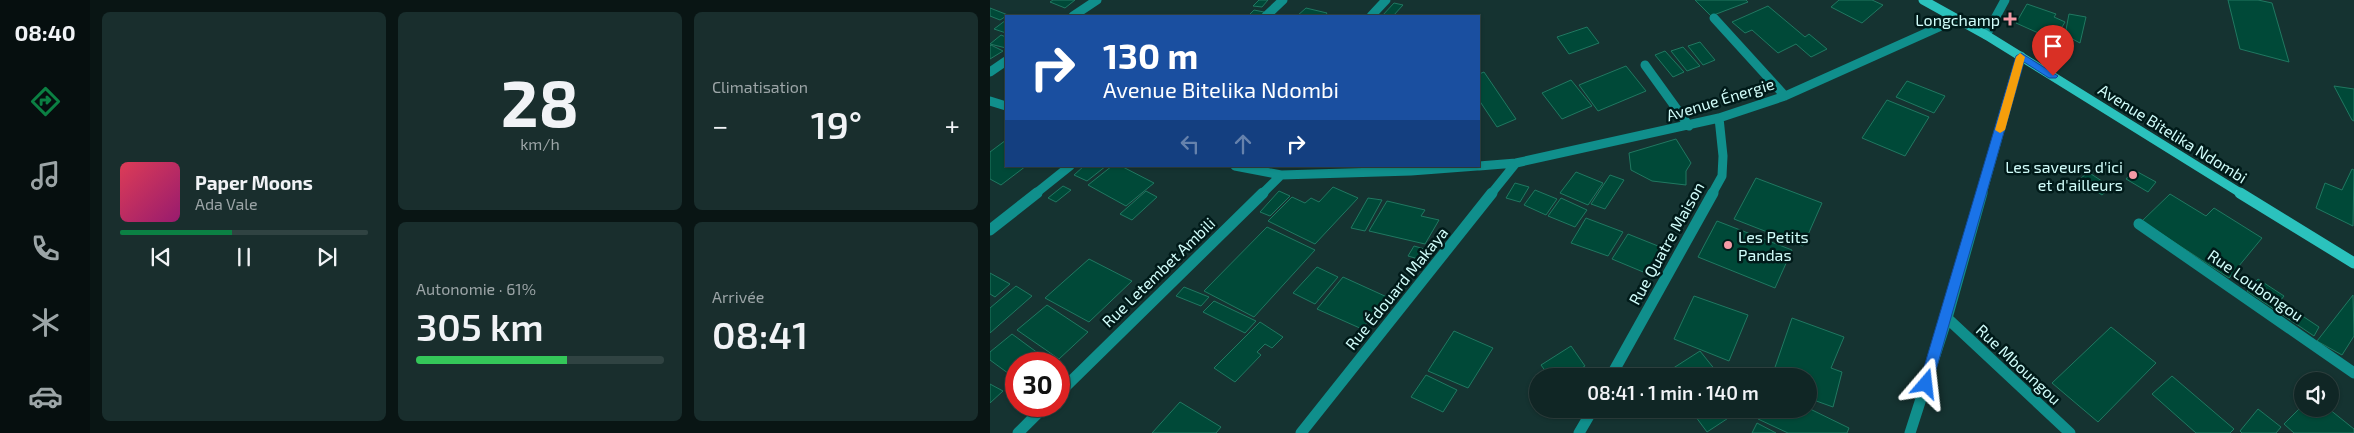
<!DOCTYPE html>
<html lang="fr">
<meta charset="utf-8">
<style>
:root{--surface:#102625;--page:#192e2d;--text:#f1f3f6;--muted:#9ca5a7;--line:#304342;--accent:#0b8043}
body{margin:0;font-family:"Exo 2",sans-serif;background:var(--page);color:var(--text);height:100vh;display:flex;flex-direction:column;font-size:19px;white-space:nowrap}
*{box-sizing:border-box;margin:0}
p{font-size:16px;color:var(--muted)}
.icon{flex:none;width:28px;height:28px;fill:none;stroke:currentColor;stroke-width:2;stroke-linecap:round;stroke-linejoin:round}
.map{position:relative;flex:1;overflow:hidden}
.details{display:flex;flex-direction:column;gap:12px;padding:12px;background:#091514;width:900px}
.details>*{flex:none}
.banner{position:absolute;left:15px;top:15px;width:475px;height:152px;border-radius:0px;box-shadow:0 1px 4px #0004,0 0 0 1px var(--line);background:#1a4fa0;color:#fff;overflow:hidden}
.buttons{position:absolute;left:1304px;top:372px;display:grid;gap:10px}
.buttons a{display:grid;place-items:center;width:45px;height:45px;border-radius:50%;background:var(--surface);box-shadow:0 1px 4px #0004,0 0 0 1px var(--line);font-size:25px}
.speed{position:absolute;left:15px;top:352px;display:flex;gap:10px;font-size:25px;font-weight:700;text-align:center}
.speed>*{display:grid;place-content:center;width:65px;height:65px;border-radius:50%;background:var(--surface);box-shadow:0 1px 4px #0004,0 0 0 1px var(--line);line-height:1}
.speed .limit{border:8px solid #d22;background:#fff;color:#111}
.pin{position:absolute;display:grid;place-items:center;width:42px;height:42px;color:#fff;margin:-51px -21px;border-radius:50% 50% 50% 0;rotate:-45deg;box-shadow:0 0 5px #0007}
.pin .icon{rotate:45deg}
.me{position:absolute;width:55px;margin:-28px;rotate:17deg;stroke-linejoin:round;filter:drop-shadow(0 0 4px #0008)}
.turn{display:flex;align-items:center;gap:18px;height:105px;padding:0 15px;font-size:22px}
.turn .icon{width:65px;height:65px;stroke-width:2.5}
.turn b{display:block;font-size:35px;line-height:42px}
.lanes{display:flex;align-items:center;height:48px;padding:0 15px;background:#0003;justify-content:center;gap:25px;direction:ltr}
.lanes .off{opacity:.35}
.big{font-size:38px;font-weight:600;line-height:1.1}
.details .tile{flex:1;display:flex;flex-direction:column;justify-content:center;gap:8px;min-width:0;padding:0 18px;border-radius:8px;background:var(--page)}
.details .dial{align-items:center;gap:0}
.dial b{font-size:65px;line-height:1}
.song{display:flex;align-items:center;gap:15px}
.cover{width:60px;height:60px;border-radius:8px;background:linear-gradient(135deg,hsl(350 70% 55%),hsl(320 70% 35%))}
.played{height:5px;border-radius:2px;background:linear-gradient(90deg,var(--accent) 45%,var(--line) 45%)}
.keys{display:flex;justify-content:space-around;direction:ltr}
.heat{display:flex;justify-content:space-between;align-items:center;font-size:28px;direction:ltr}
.charge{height:8px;border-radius:4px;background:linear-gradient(90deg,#34c759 61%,var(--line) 0)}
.details .tiles{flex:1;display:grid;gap:12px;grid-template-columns:repeat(3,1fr)}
.tile:first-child{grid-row:span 2}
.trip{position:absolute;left:539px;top:368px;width:288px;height:50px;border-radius:25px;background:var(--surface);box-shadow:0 1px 4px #0004,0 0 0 1px var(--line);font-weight:600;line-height:50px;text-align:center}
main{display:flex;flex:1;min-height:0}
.tab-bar{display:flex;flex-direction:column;width:90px;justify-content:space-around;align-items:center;background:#060f0f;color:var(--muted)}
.tab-bar .icon{width:35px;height:35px}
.tab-bar .current{color:var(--accent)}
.tab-bar b{font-size:22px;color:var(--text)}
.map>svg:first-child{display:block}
.building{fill:#004938;stroke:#207861}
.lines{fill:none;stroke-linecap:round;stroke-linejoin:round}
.street-far1{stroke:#108f8c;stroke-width:9}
.street{stroke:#108f8c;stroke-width:11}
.secondary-far1{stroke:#2bc2bd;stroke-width:9}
.secondary{stroke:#2bc2bd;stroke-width:11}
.route{fill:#1a73e8;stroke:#114b97}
.slow{fill:#f59e0b}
.poi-dot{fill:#f49aa6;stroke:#001a19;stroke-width:2}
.labels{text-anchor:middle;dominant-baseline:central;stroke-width:5;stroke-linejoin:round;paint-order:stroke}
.poi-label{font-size:16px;fill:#d1fdfa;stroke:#001a19;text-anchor:end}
.street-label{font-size:16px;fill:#d1fdfa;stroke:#001a19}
</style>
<main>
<nav class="tab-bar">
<b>08:40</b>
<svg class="icon current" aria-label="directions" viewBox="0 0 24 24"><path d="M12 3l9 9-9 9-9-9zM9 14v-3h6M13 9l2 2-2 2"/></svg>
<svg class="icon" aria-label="music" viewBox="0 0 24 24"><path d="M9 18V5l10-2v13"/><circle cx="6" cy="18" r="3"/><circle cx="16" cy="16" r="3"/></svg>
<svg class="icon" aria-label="phone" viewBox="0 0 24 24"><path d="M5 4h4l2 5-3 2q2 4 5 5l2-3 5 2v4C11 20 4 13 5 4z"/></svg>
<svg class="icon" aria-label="climate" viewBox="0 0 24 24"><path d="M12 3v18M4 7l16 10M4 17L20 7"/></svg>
<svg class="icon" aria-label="car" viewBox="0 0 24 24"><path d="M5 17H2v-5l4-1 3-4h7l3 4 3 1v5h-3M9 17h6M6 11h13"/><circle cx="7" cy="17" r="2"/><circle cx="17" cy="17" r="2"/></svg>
</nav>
<section class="details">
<div class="tiles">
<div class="tile">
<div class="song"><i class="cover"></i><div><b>Paper Moons</b><p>Ada Vale</p></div></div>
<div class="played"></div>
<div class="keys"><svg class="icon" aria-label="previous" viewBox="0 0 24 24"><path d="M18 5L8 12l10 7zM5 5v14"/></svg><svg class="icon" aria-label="pause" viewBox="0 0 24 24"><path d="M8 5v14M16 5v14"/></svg><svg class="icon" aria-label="next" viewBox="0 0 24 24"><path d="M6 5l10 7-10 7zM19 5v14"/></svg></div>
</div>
<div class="tile dial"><b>28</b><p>km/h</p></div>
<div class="tile"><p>Climatisation</p>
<div class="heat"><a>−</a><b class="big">19°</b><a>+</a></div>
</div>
<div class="tile"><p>Autonomie · 61%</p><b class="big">305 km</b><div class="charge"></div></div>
<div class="tile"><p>Arrivée</p><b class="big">08:41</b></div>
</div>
</section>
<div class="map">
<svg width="1364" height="433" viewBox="0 0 1364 433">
<rect width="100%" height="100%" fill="#153331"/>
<!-- building -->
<path class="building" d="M63,0H85L75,8L60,2Z
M269,0H278L272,7L263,6Z
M705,0H756L758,2L721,16Z
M849,0H882L893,5L872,23L841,7Z
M1238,0H1268L1282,3L1299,62L1250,49Z
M404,3L413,5L403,16H392Z
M1037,4L1066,14L1064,17L1075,22L1064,40L1026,23Z
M778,6L815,37L819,34L837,49L821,57L806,44L788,53L762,30L755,33L742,22Z
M0,8L18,15L10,20L0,16Z
M316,8L337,13L335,16H307Z
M264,10L274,12L271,16H258Z
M1079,14L1096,17L1090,43L1075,35Z
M16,20V33L4,29Z
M597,27L609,43L579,54L567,37Z
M11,35L16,37V48L0,44Z
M710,42L725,60L713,65L698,46Z
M0,46L1,45L13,51L0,59Z
M693,47L710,66L697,71L681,51Z
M675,51L694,72L683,77L665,55Z
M636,66L656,91L608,111L589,85Z
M494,72L526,119L507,127L489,100V74Z
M581,80L602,106L572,119L552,93Z
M917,81L955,96L944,113L906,97Z
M1344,86L1364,89V121L1362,120Z
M897,100L939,117L915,156L872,138Z
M686,139L701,163L696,171V185L662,181L641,170L639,153Z
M16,140V166H36L11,185L0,179V152Z
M94,166H116L97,181L84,175Z
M122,166H131L164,183L136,206L98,185Z
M1362,169L1364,170L1363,226L1326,208L1335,183L1352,190Z
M1144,170L1166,182L1158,192L1136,179Z
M586,172L613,183L598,205L570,193Z
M1098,172L1121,187L1112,195L1089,180Z
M620,175L634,180L615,209L601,204Z
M766,178L832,203L813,246L744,219Z
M525,183L539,187L530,202L516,198Z
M73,186L81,190L66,202L58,198Z
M343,187L368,198L325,244L278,221L302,197L315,203L321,198L329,202Z
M545,190L567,199L556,215L534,205Z
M156,191L167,197L142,220L130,214Z
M289,191L300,196L280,216L270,212Z
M1180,194L1216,216L1224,208L1272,238L1239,278L1152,221Z
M378,198L392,200L375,231L361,228Z
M571,198L597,210L585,227L558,216Z
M397,201L435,210L431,216L449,220L435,244L379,231Z
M596,218L633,232L618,256L581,243Z
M727,221L802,250L785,288L708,257Z
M277,227L325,250L264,317L214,291Z
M638,234L673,248L658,274L622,259Z
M424,246L438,250L432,260L418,256Z
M99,259L142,281L99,322L55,298Z
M327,267L348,277L325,304L303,293Z
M0,273L20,284L5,297L0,294Z
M353,277L397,297L372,329L327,309Z
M1268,279L1294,296L1290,301L1329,327L1324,336L1257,291Z
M26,286L42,296L0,333V308Z
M194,287L219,297L211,306L186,296Z
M1363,295L1364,336L1352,355L1327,341Z
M704,296L758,315L739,361L684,339Z
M224,301L266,321L255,333L213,312Z
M57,305L98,332L69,359L27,330Z
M802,318L854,337L841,368L852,372L843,407L818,398V376H782Z
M270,322L293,337L282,348L275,344L267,352L271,355L245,382L224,368Z
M1121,327L1166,363L1108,422L1062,383Z
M464,331L503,348L478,388L438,371Z
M22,334L56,359L50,364H26V379L0,360V352Z
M581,346L595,366L578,376H559L551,365Z
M710,351L730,376H676L674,374Z
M436,375L467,390L453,412L421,397Z
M1182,376L1244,429L1240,433H1206L1162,394Z
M0,384L13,391L0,403Z
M190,402L231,427L226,433H162Z
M1312,406V409H1339L1364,429V433H1304L1294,424Z
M818,408L859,428L857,433H798L768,419L773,409Z
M700,409H752L717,432Z
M1268,409L1291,427L1286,433H1252L1250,431Z
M767,423L786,433H762Z"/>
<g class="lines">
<!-- street-far1 -->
<path class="street-far1" d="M83,16L107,0
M276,16L293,0
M381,16L396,0
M724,18L795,96
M996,35L1015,0
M655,65L699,126
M0,72L16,61
M0,101L16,106
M245,166L291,175L421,171L487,166
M489,166L526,163L729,118L795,96L967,19
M45,194L80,166
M272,194L291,175
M501,194L526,163
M722,194L732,176L733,156L729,118
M992,194L1031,56"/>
<!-- street -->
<path class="street" d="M1149,224L1364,373
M0,230L47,193
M957,318L1080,433
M621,376L723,193
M69,393L273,193
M28,433L55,406
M311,433L502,193
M589,433L603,409
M920,433L957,318L992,193"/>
<!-- secondary-far1 -->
<path class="secondary-far1" d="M933,0L996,35L1252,194"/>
<!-- secondary -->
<path class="secondary" d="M1250,193L1364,263"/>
</g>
<!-- route -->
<path class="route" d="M1031,53L1068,76L1066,78H1059L1034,62L942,384L941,388L936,390L931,388L929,384L1026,56Z"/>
<!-- slow -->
<path class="slow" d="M1030,53L1035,57L1015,130L1010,133L1005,130L1026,57Z"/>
<!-- markers -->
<g class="poi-dot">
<path d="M1017.5 11.5h5v5h5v5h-5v5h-5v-5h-5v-5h5z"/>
<circle cx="1143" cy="175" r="5"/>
<circle cx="738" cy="245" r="5"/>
</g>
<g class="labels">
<!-- poi labels -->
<g class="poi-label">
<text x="1010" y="19">Longchamp</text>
<text x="1133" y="166">Les saveurs d'ici<tspan x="1133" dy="18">et d'ailleurs</tspan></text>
<text x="748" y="236" text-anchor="start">Les Petits<tspan x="748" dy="18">Pandas</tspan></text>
</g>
<!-- street labels -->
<g class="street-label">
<text transform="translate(730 99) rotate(-17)">Avenue Énergie</text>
<text transform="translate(1183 133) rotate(32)">Avenue Bitelika Ndombi</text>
<text transform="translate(676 243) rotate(-61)">Rue Quatre Maison</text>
<text transform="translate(168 272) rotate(-44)">Rue Letembet Ambili</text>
<text transform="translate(1266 285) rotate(35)">Rue Loubongou</text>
<text transform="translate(406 288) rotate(-51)">Rue Édouard Makaya</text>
<text transform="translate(1029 364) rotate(43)">Rue Mboungou</text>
</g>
</g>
</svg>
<div class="buttons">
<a><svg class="icon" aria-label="sound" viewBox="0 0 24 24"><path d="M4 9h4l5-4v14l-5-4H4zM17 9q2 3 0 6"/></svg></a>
</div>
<div class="speed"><div class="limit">30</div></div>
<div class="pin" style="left:1063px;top:76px;background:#d93025"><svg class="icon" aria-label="arrive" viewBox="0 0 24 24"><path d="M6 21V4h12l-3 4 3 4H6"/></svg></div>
<svg class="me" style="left:936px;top:384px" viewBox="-20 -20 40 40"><path d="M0-17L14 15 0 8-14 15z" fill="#1a73e8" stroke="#fff" stroke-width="4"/></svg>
<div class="trip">08:41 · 1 min · 140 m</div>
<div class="banner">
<div class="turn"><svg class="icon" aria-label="right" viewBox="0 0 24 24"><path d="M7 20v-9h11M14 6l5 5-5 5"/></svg><div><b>130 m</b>Avenue Bitelika Ndombi</div></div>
<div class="lanes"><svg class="icon off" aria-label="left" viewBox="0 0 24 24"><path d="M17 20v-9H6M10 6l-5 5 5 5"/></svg><svg class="icon off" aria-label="ahead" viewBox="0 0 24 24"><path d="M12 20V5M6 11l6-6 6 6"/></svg><svg class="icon" aria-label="right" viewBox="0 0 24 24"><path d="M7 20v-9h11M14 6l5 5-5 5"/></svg></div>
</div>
</div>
</main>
